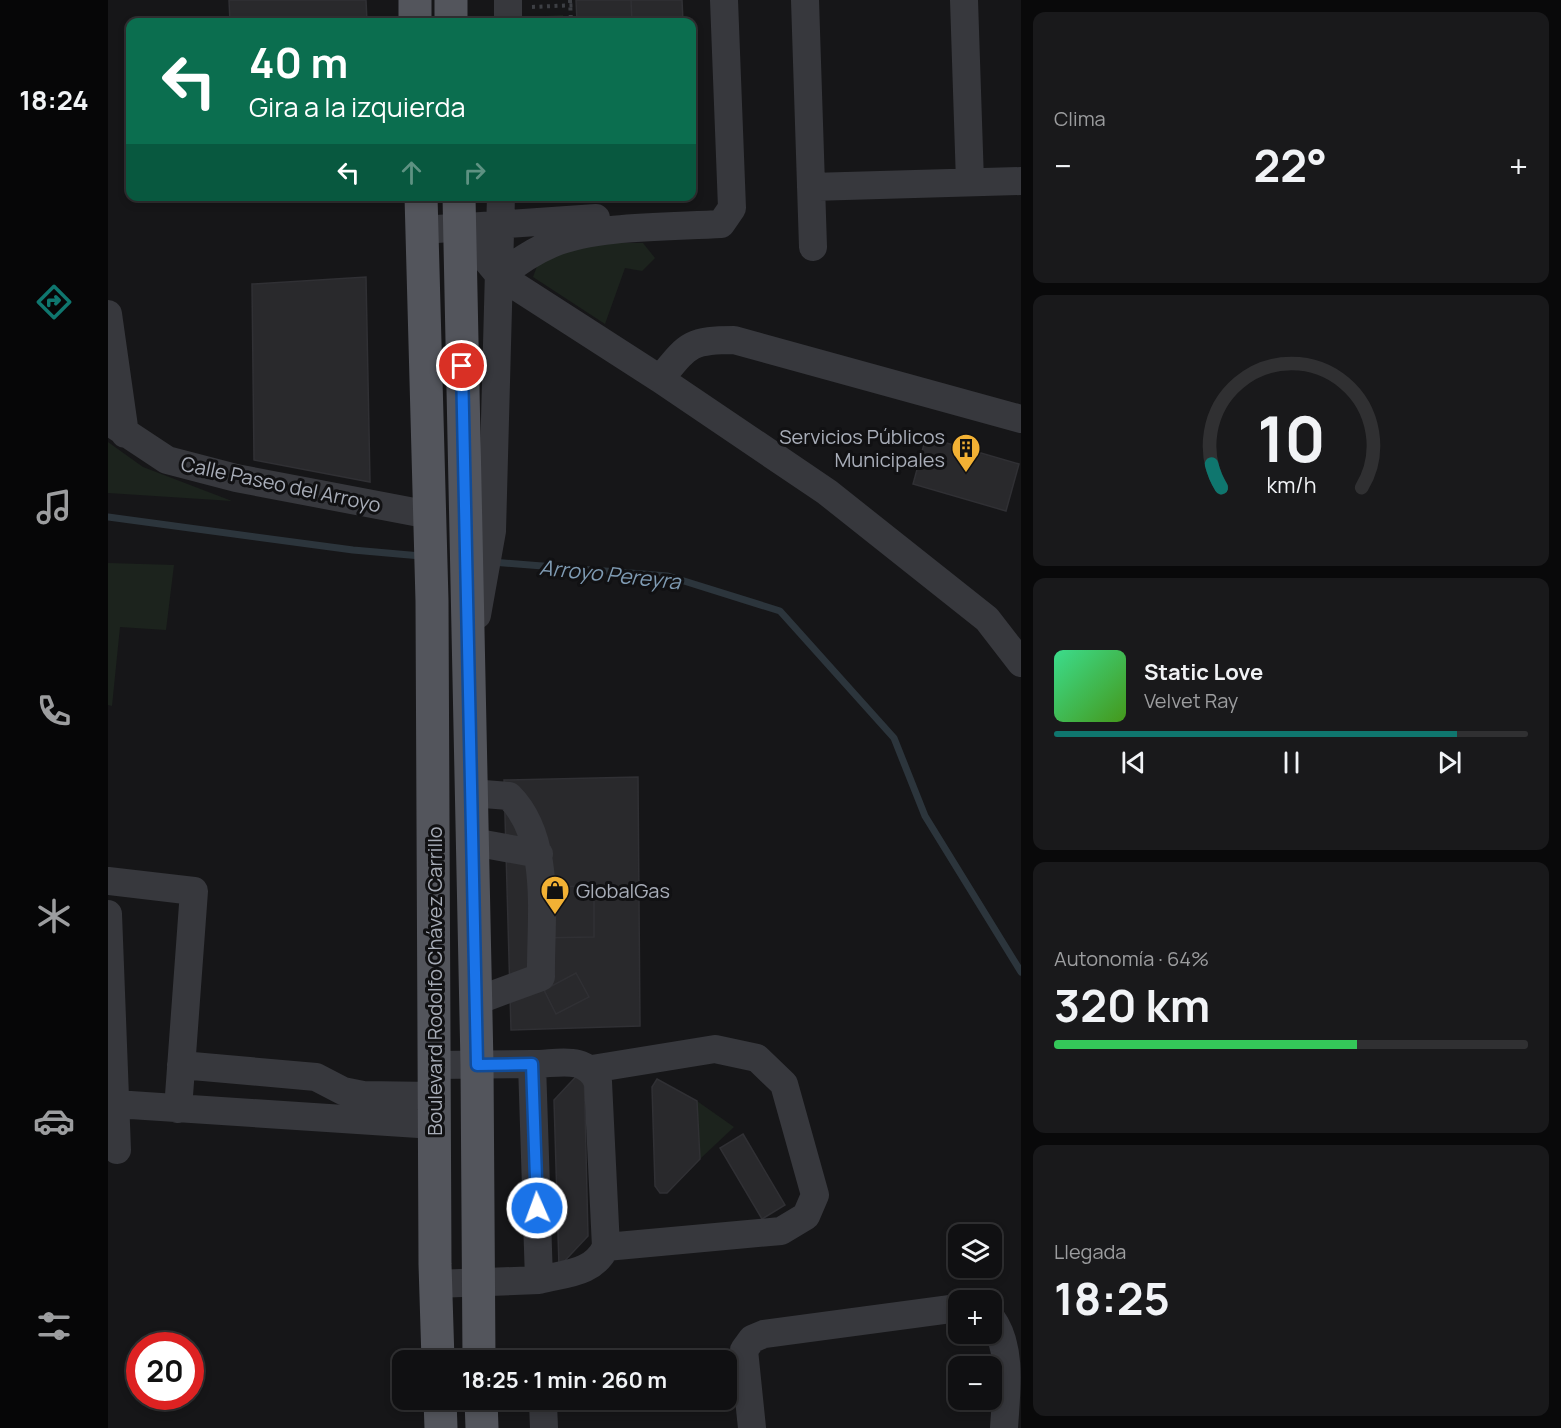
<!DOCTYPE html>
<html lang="es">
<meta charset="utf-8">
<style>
:root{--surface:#101012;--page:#19191b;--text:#f1f3f6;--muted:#9c9d9f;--line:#303032;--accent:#0f766e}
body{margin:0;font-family:Manrope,sans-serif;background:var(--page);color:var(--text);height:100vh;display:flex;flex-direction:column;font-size:22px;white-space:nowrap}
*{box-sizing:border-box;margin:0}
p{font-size:20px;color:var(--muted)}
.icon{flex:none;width:33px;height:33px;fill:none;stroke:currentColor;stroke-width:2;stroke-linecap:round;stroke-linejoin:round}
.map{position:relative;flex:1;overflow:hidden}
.side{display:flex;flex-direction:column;gap:12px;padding:12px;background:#09090a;width:540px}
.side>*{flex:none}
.guide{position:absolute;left:18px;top:18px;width:570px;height:183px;border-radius:12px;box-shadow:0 3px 9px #0003,0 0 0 2px var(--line);background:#0b6e4f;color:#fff;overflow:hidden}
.buttons{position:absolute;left:840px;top:1224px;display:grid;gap:12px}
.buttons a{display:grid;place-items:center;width:54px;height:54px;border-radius:12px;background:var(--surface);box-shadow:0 3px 9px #0003,0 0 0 2px var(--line);font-size:30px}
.speed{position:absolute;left:18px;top:1332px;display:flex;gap:12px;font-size:30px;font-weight:700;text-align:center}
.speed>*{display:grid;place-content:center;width:78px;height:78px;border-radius:50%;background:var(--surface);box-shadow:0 3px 9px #0003,0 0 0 2px var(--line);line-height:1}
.speed .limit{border:9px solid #d22;background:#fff;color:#111}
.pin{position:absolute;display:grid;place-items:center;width:51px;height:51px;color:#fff;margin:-26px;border:3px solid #fff;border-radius:50%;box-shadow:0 2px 6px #0007}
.me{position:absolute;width:66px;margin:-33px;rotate:358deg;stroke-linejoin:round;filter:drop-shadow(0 0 4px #0008)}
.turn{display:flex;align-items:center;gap:21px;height:126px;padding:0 24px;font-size:27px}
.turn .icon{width:78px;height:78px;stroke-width:2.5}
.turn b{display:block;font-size:42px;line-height:51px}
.lanes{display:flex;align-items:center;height:57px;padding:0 24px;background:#0003;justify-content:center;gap:30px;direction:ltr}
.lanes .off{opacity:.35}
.big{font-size:45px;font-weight:700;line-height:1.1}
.side .tile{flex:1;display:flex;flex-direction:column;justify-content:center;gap:9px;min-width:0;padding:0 21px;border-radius:12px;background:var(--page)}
.side .dial{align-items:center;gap:0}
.dial svg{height:156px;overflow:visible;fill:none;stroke:var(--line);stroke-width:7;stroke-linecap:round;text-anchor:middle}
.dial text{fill:var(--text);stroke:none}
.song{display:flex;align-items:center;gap:18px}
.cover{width:72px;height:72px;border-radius:9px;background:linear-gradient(135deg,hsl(150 70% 55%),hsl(100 70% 35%))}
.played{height:6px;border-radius:3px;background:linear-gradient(90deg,var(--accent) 85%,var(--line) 85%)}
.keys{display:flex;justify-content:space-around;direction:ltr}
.heat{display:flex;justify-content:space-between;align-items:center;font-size:33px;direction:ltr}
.charge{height:9px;border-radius:4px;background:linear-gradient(90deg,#34c759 64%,var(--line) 0)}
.trip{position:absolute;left:284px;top:1350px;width:345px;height:60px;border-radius:12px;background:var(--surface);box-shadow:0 3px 9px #0003,0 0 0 2px var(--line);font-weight:700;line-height:60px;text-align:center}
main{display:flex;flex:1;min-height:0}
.dock{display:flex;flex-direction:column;width:108px;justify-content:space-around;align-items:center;background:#060607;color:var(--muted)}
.dock .icon{width:42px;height:42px}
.dock .selected{color:var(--accent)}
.dock b{font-size:27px;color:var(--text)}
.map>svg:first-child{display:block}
.green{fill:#1c231d}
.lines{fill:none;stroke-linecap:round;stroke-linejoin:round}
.stream{stroke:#2c353c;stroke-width:7}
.building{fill:#29292c;stroke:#303034;stroke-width:1.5}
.path{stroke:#3d3f44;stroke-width:4;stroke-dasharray:3 4.5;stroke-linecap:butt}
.minor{stroke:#37383d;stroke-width:28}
.major{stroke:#53555c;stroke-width:33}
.route-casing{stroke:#114b97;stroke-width:15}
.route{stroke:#1a73e8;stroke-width:10}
.labels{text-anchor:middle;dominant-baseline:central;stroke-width:6;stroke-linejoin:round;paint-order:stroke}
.poi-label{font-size:20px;fill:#a8adb8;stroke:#111113;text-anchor:end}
.street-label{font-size:20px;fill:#a8adb8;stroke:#111113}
.water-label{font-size:21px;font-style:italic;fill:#7f9bb3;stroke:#111113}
</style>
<main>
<nav class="dock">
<b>18:24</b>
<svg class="icon selected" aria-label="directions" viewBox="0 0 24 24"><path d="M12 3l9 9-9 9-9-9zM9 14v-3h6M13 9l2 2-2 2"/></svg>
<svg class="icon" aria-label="music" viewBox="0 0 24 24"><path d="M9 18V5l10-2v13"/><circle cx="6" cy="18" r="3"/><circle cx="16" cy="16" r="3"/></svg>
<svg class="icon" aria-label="phone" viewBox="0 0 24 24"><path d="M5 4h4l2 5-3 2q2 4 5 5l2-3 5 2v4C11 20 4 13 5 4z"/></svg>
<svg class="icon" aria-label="climate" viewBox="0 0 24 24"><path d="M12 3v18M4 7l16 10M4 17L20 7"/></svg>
<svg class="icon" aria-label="car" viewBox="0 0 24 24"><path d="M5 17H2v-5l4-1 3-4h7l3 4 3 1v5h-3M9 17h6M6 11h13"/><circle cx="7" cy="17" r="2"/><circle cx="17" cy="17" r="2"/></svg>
<svg class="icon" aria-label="filters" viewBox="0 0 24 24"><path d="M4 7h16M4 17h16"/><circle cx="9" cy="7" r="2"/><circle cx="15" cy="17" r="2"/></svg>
</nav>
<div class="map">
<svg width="913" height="1428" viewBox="0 0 913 1428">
<rect width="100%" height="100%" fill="#161618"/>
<!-- green -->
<path class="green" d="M455,15V22H419V17Z
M485,243H535L547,258L534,271L517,268L497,324L425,277L431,261Z
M0,442L35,467L124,501L0,493Z
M0,563L66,565L58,630L12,627L4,706L0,705Z
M589,1101L626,1127L592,1159Z"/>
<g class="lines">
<!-- stream -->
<path class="stream" d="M0,517L245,550L313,556
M384,562L560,576L672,611L786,738L817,816L913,972"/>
</g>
<!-- building -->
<path class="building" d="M121,0H258L259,22H122Z
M468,0H523L524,22H469Z
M523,0H574L575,22H524Z
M258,277L262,482L146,460L144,284Z
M818,437L911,464L898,511L805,484Z
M530,777L532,1026L403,1030L396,780Z
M486,886V937L425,938L424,887Z
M468,973L481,997L448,1014L436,990Z
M476,1068L480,1236L451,1267L446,1100Z
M549,1079L589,1101L592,1159L559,1193H552L547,1186L544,1087Z
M635,1134L677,1205L654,1219L612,1148Z"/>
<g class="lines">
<!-- path -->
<path class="path" d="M462,0L463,22
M424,7L468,5"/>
<!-- minor -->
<path class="minor" d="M400,0V22
M697,0L705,247
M856,0L862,182
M703,187L913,181
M352,228L392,276L552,379L719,492L879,619L913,663
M314,230L488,218
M392,276C408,263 424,252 443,244C486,225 565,227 613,224L624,208L616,0
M0,314L17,434
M552,379C580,345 581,340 626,340L913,419
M0,421L59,460L128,478L322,515
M369,615L384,531L393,196
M363,793L401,796C445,840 432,920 433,977L368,1001
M365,842L431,854
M0,881L86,891L70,1109
M0,914L9,1150
M424,1064C451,1064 477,1054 490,1082L498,1247C485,1274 458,1273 431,1280
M73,1065L208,1077L235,1091L255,1095L327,1096
M326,1065L424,1064L431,1280L327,1284
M484,1069L607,1049L649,1058L676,1084L707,1195L698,1216L673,1231L498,1247
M7,1104L326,1125
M884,1319C905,1348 898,1394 896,1428
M430,1400L435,1403L436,1428
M644,1428L636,1350L644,1339L656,1334L850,1308"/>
<!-- major -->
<path class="major" d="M307,0V22
M343,0V22
M313,196L324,601L327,1264L330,1360
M351,196L369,1065L371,1360
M332,1400L333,1428
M373,1400L374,1428"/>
</g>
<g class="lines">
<!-- route casing -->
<g class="route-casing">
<path id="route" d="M354,366L369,1065L424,1064L429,1208"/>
</g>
<!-- route -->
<use href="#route" class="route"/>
</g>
<!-- icons -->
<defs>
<g id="building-pin" transform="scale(1.5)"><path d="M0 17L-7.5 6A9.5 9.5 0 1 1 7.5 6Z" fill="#f2b134" stroke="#111113"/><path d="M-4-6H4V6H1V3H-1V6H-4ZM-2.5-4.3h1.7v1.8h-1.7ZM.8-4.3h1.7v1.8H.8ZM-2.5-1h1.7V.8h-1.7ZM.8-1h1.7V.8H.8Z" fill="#111"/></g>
<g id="shop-pin" transform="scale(1.5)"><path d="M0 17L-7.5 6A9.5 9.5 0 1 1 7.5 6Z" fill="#f2b134" stroke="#111113"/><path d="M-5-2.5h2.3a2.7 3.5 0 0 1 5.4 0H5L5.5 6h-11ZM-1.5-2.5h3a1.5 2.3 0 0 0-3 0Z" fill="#111"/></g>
</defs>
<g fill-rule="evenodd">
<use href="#building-pin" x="858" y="448"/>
<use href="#shop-pin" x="447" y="890"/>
</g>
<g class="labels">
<!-- poi labels -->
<g class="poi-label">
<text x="837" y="436">Servicios Públicos<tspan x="837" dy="23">Municipales</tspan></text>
<text x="468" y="890" text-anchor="start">GlobalGas</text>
</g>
<!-- street labels -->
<g class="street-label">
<text transform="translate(173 484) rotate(12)">Calle Paseo del Arroyo</text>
<text transform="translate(326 981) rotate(-90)">Boulevard Rodolfo Chávez Carrillo</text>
</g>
<!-- water labels -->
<g class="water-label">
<text transform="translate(502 574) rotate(6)">Arroyo Pereyra</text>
</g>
</g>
</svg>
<div class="buttons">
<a><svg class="icon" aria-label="layers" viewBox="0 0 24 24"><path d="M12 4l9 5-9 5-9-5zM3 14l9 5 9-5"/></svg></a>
<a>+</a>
<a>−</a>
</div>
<div class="speed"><div class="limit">20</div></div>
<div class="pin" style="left:354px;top:366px;background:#d93025"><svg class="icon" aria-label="arrive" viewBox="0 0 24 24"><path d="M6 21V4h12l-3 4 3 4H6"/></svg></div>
<svg class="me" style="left:429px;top:1208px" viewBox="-20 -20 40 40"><circle r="17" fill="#1a73e8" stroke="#fff" stroke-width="3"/><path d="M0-11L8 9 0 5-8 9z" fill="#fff"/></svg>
<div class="trip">18:25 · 1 min · 260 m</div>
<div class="guide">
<div class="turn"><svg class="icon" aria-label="left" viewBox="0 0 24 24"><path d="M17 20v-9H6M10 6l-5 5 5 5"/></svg><div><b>40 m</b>Gira a la izquierda</div></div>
<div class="lanes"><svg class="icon" aria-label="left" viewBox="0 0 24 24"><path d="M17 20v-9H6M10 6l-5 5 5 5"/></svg><svg class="icon off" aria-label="ahead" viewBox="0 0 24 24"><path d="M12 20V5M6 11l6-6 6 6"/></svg><svg class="icon off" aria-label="right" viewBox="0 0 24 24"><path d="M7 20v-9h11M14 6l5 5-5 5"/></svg></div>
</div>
</div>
<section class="side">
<div class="tile"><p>Clima</p>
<div class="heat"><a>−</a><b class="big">22°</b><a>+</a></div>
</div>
<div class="tile dial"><svg viewBox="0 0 100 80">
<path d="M14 69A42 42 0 1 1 86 69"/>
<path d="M14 69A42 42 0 0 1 9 57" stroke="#0f766e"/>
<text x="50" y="56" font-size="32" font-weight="700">10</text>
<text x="50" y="72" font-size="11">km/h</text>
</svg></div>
<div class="tile">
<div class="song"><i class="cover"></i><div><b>Static Love</b><p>Velvet Ray</p></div></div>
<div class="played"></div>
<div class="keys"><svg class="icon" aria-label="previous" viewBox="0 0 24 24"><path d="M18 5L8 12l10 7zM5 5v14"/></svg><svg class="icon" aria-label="pause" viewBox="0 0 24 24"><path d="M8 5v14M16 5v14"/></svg><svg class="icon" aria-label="next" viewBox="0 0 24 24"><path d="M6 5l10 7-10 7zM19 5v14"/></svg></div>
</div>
<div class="tile"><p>Autonomía · 64%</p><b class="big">320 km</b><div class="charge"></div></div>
<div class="tile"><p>Llegada</p><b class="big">18:25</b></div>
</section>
</main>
